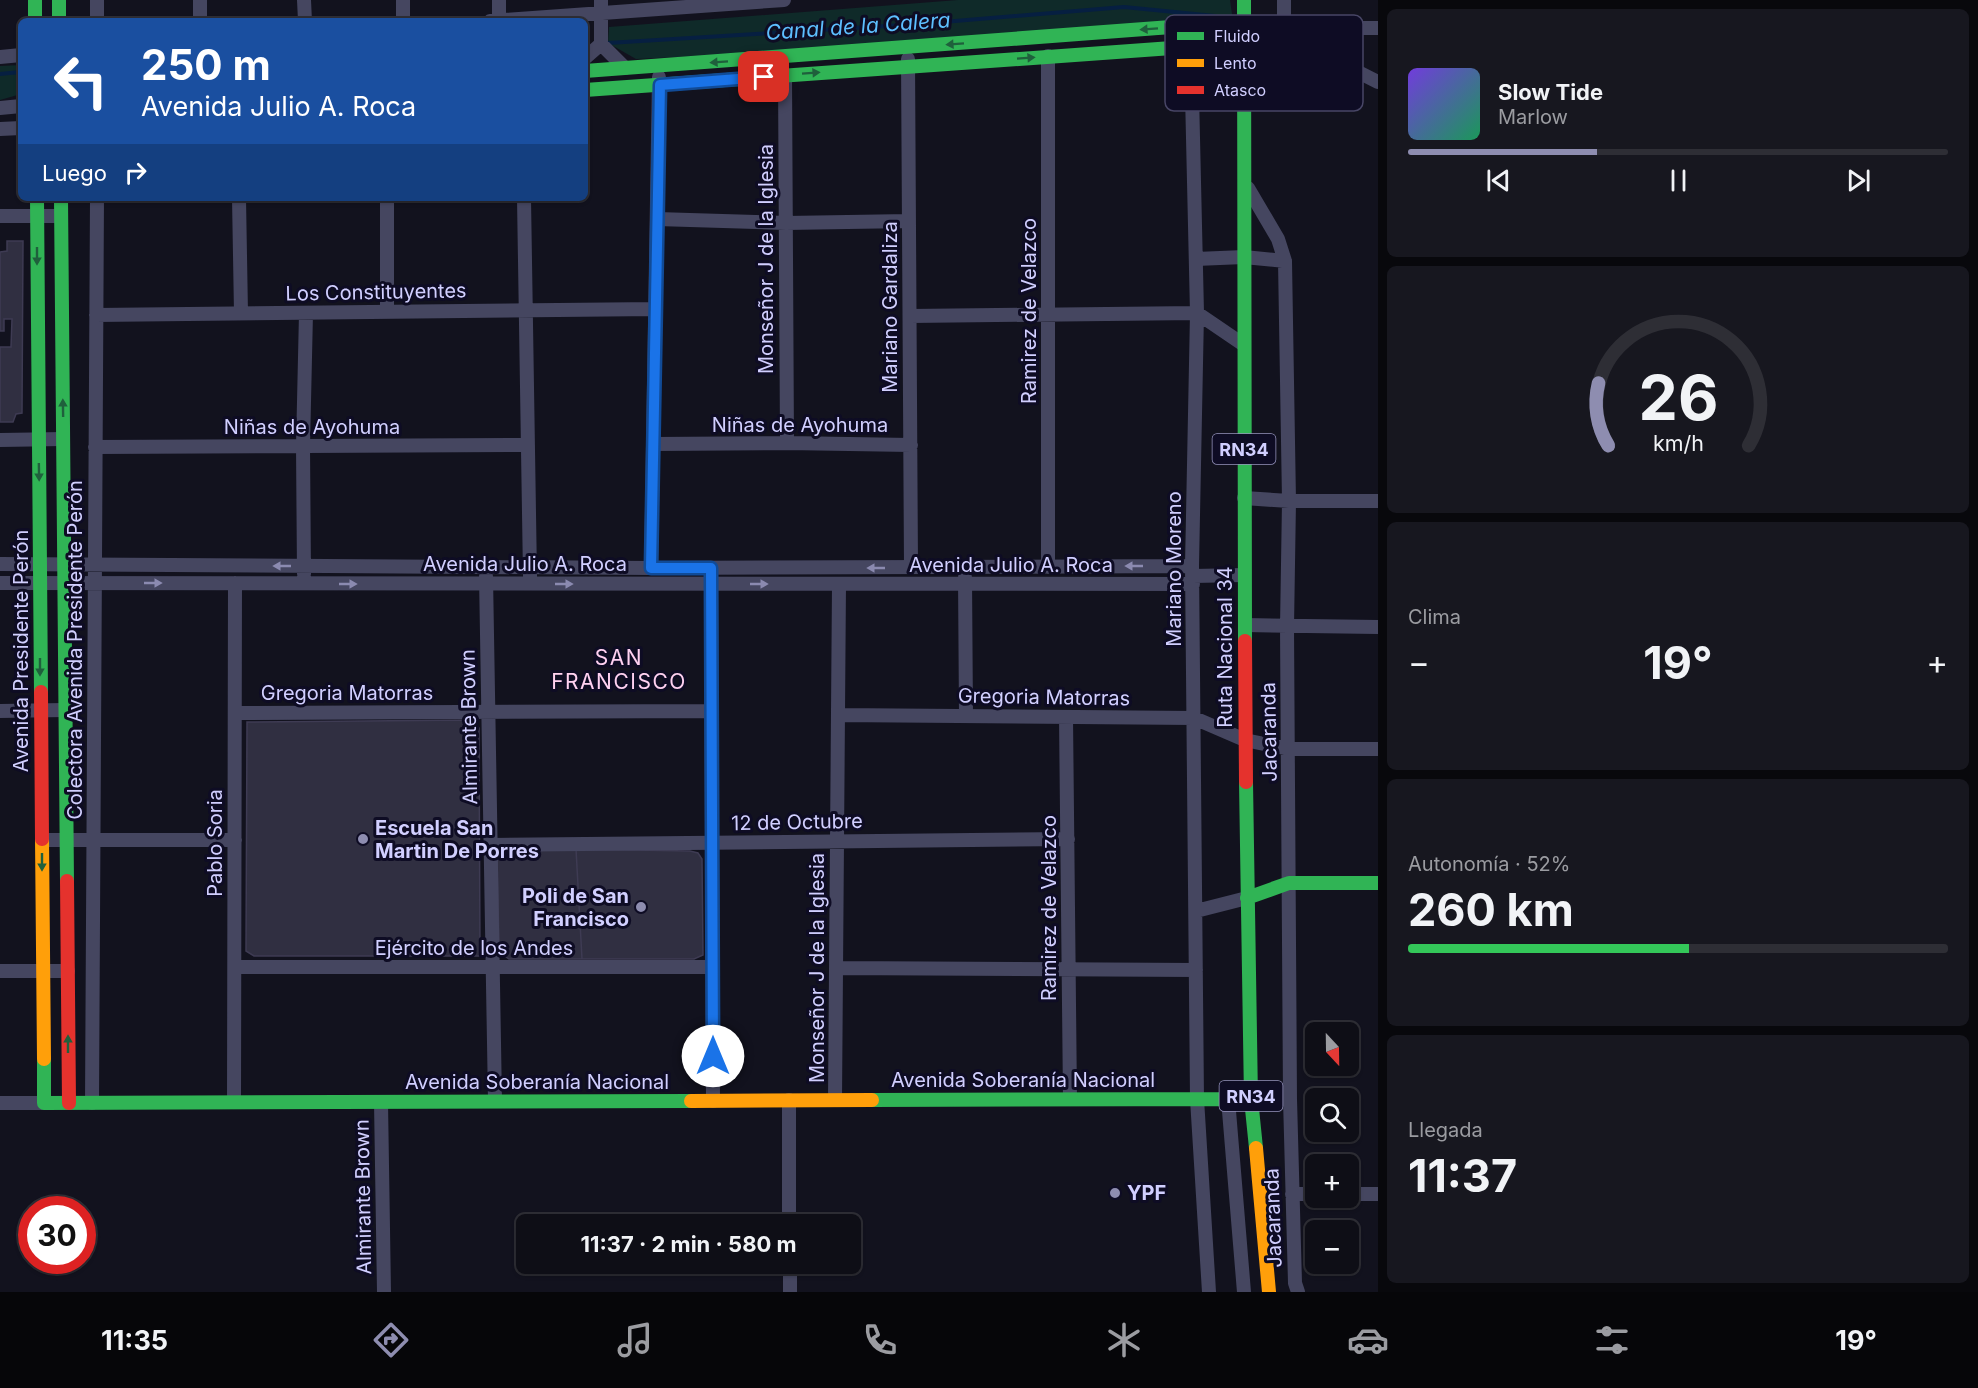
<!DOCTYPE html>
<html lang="es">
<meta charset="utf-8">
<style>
:root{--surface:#0e0e16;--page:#17171f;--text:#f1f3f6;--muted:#9b9ca1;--line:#2e2e35;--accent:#8e8db0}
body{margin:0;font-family:Inter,sans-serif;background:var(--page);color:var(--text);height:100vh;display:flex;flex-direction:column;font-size:22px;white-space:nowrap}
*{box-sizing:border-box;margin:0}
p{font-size:20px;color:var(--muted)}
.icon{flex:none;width:33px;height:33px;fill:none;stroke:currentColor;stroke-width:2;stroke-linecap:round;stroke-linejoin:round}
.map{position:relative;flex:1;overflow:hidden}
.details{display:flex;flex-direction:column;gap:9px;padding:9px;background:#08080c;width:600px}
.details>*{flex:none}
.top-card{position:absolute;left:18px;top:18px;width:570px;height:183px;border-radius:9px;box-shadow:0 2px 4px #0004,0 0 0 2px var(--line);background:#1a4fa0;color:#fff;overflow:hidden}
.needle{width:39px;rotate:158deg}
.buttons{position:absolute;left:1305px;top:1022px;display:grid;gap:12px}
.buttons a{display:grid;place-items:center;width:54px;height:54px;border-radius:9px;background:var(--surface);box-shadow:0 2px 4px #0004,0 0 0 2px var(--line);font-size:30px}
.speed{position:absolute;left:18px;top:1196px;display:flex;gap:12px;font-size:30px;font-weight:700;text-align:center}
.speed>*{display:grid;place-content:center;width:78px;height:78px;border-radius:50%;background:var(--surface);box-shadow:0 2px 4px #0004,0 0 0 2px var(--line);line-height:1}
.speed .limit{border:9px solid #d22;background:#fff;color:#111}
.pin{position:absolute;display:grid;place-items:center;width:51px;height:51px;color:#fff;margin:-26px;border-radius:12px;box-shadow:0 3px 9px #0006}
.me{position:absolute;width:66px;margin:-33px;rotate:0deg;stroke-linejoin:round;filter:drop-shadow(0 0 4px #0008)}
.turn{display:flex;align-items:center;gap:21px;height:126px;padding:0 24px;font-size:27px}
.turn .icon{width:78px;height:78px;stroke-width:2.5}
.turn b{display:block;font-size:42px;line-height:51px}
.then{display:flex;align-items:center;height:57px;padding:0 24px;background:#0003;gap:12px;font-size:22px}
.big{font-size:45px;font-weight:700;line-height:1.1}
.details .card{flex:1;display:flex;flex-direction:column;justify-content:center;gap:9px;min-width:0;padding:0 21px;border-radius:9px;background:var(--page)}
.details .dial{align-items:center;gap:0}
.dial svg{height:156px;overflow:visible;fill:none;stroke:var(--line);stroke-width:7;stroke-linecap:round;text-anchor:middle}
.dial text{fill:var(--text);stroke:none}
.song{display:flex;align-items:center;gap:18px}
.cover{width:72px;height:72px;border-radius:9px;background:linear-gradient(135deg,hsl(260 70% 55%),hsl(150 70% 35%))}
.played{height:6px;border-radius:3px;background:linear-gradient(90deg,var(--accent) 35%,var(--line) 35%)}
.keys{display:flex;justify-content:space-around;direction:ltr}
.heat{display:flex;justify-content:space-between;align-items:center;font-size:33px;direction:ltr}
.charge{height:9px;border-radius:4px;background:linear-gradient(90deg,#34c759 52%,var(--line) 0)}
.trip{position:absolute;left:516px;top:1214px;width:345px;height:60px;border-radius:9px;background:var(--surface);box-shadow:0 2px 4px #0004,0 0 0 2px var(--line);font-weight:700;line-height:60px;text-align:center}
.menu{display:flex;height:96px;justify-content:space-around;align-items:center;background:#060609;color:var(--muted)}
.menu .icon{width:42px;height:42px}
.menu .current{color:var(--accent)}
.menu b{font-size:27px;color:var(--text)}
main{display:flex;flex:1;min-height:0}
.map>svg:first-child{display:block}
.green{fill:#0f2a29}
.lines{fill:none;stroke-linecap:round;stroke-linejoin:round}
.stream{stroke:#061f41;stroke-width:4}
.building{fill:#302f41;stroke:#3e3b53;stroke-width:1.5}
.street{stroke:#454660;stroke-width:14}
.fast{stroke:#30b455;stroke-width:14}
.slow{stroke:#ff9f0a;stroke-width:14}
.jam{stroke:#e5322d;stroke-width:14}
.oneway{fill:#1f603c}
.oneway2{fill:#8b8ab0}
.route-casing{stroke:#114b97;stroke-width:15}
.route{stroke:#1a73e8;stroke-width:10}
.poi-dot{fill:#8e8db0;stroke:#0e0c24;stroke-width:2}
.labels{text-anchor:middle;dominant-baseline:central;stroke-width:6;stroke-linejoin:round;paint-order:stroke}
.shield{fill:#0e0c24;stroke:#9694bd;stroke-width:1.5}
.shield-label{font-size:18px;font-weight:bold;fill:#d1cfff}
.street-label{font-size:20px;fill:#d1cfff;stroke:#0e0c24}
.poi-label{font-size:20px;font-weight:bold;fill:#d1cfff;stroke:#0e0c24;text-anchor:start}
.water-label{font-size:21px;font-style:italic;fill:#5dbfff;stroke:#0e0c24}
.neighbourhood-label{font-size:21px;letter-spacing:1.5px;fill:#ffd1f1;stroke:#0e0c24}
.key{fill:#0e0c24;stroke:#484666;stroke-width:1.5}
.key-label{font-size:16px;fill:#d1cfff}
</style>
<main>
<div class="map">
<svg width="1378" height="1292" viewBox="0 0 1378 1292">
<rect width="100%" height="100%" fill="#12121e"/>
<!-- green -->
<path class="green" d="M958,0H1230L1232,14L1227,25L1200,33L636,59L608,43L609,27Z
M21,65V94L0,100V66Z"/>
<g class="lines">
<!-- stream -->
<path class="stream" d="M1254,24L1282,38
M608,43L919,24L1124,7L1215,16
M0,74L20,72"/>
</g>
<!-- building -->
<path class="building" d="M7,241H23L22,413L16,414L13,422H0V347H11L12,319H4V331H0V252L7,251Z
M472,720L479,728L480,956H254L246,951L247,722Z
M576,849L690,851L698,853L702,859L703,955L694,959H582Z
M576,849L582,959H509L502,954L499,947L497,856L502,852Z"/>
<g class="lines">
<!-- street -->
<path class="street" d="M97,0V21
M200,0V21
M304,0L305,21
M403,0V21
M601,0V44
M1284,0V28
M499,20V0
M490,21L784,0
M1284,28L1291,38L1378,82
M1284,28H1378
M1206,40L1192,94L1197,313L1192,566L1197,1099L1209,1292
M601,44L625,68
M0,57L21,55
M585,58L601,44
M908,59L911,567
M785,75L787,443
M0,108L21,106
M0,129L21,128
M1248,188L1278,239L1285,261L1289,501L1287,627L1290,1099L1295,1283L1298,1292
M239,198L241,313
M387,198V312
M524,198L530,576
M0,216H61
M657,219L786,223L909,221
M1196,259L1244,257L1285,261
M96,315L656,309
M910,316L1197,313L1244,345
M0,440L63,439
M654,444L787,443L911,445
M95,447L528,445
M1244,498L1289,501H1378
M0,564L651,568L1192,566
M1048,567V56
M651,568L659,77
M304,574L303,446L306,313
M486,576L495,1101
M711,576L713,1101
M1193,576L1244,575
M965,577L966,716
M0,583L1193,584
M1245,625L1378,627
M0,711L65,710
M235,713L712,711
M838,715L1194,718L1245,740L1289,749H1378
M1066,717L1070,1099
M42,840H235
M491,845L1068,839
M1196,911L1247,898
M235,967H713
M836,968L1196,970
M0,971H68
M1228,1099L1244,1292
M1251,1099H1290
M789,1100V1224
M835,1100L839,584
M234,1102L235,583
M381,1102L384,1292
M0,1103H44
M92,1103L97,198
M1292,1194H1316
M1348,1194H1378
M790,1263V1292"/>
<!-- fast -->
<path class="fast" d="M35,0V21
M59,0V21
M1244,0L1245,641
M585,71L1171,27L1206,40
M585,90L1172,48L1206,40L1244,41
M37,198L41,692
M61,198L67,881
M1246,782L1251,1099L1256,1148
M1247,898L1289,883H1378
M44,1059V1103L691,1101
M872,1100L1251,1099"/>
<!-- slow -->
<path class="slow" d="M42,839L44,1059
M691,1101L872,1100
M1256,1148L1269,1292"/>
<!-- jam -->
<path class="jam" d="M1245,641L1246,782
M41,692L42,839
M67,881L69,1103"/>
</g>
<!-- one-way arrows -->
<defs><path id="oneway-solid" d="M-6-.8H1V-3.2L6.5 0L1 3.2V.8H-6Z" transform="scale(1.5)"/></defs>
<g class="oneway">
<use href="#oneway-solid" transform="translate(1149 29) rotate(176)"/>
<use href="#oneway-solid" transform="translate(955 44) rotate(176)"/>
<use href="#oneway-solid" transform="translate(1026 58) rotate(-4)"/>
<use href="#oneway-solid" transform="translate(719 62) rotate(176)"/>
<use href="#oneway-solid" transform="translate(811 73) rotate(-4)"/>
<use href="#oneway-solid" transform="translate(37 256) rotate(90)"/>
<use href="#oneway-solid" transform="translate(63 408) rotate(-91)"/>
<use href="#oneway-solid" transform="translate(39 472) rotate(89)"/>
<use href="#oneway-solid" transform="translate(40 667) rotate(90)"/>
<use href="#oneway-solid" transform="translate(42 862) rotate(90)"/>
<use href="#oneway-solid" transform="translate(68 1044) rotate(-90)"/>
</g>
<g class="oneway2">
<use href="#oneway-solid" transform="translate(282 566) rotate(-180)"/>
<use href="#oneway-solid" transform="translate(1134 566) rotate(180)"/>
<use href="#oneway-solid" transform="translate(876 568) rotate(180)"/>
<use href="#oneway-solid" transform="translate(153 583)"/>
<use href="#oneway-solid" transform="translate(348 584)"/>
<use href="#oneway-solid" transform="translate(564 584)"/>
<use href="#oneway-solid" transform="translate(759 584)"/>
</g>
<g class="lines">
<!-- route casing -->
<g class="route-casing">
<path id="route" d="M713,1056L711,568H651L660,85L764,77"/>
</g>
<!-- route -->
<use href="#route" class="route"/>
</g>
<!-- markers -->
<g class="poi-dot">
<circle cx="363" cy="839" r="6"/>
<circle cx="641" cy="907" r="6"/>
<circle cx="1115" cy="1193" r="6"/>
</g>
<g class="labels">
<!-- shield labels -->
<g class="shield">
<rect x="1212.5" y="434" width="63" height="30" rx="4.5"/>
<rect x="1219.5" y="1081" width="63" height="30" rx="4.5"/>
</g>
<g class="shield-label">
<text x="1244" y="449">RN34</text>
<text x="1251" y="1096">RN34</text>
</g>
<!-- street labels -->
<g class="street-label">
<text transform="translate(766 259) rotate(-90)">Monseñor J de la Iglesia</text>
<text transform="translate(376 292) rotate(-1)">Los Constituyentes</text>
<text transform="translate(890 307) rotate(-90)">Mariano Gardaliza</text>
<text transform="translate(1029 311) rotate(-90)">Ramirez de Velazco</text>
<text x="800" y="425">Niñas de Ayohuma</text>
<text x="312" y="427">Niñas de Ayohuma</text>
<text x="525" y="564">Avenida Julio A. Roca</text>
<text x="1011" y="565">Avenida Julio A. Roca</text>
<text transform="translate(1174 569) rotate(-90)">Mariano Moreno</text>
<text transform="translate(1225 647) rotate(-90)">Ruta Nacional 34</text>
<text transform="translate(75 650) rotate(-90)">Colectora Avenida Presidente Perón</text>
<text transform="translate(21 651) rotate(-90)">Avenida Presidente Perón</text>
<text x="347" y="693">Gregoria Matorras</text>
<text transform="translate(1044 697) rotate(1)">Gregoria Matorras</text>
<text transform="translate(469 727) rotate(-91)">Almirante Brown</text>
<text transform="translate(1269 732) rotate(-91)">Jacaranda</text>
<text transform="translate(797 822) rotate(-1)">12 de Octubre</text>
<text transform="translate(215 843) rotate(-90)">Pablo Soria</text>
<text transform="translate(1049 908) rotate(-90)">Ramirez de Velazco</text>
<text x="474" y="948">Ejército de los Andes</text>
<text transform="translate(817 968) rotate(-90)">Monseñor J de la Iglesia</text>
<text x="1023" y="1080">Avenida Soberanía Nacional</text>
<text x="537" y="1082">Avenida Soberanía Nacional</text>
<text transform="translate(363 1197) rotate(-91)">Almirante Brown</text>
<text transform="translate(1273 1218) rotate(-92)">Jacaranda</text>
</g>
<!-- poi labels -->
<g class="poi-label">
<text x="375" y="828">Escuela San<tspan x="375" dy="23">Martin De Porres</tspan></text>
<text x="629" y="896" text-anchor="end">Poli de San<tspan x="629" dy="23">Francisco</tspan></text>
<text x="1127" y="1193">YPF</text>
</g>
<!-- water labels -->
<g class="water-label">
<text transform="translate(858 26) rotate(-4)">Canal de la Calera</text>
</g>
<!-- neighbourhood labels -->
<g class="neighbourhood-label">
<text x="619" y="657">SAN<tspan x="619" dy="24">FRANCISCO</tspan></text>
</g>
</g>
<!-- legend -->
<rect x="1165" y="15" width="198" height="96" rx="9" class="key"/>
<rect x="1177" y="32" width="27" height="8" fill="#30b455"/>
<rect x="1177" y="59" width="27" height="8" fill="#ff9f0a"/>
<rect x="1177" y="86" width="27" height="8" fill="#e5322d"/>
<g class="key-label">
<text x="1214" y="42">Fluido</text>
<text x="1214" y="69">Lento</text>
<text x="1214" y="96">Atasco</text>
</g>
</svg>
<div class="buttons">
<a><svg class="needle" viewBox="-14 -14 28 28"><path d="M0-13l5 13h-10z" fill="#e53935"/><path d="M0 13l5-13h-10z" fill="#9b9ca1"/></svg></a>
<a><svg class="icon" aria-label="search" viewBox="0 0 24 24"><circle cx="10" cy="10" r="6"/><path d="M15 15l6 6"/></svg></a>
<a>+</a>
<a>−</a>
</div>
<div class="speed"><div class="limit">30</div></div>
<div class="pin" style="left:764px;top:77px;background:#d93025"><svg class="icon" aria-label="arrive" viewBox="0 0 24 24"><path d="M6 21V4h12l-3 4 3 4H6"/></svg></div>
<svg class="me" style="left:713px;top:1056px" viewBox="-20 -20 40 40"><circle r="19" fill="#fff"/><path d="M0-13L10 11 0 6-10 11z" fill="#1a73e8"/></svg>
<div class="trip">11:37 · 2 min · 580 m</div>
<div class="top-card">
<div class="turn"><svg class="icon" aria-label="left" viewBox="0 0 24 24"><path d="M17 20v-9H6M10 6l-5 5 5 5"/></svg><div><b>250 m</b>Avenida Julio A. Roca</div></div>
<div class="then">Luego<svg class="icon" aria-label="right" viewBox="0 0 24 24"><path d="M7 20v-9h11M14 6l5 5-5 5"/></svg></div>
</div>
</div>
<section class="details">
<div class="card">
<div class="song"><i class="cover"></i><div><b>Slow Tide</b><p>Marlow</p></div></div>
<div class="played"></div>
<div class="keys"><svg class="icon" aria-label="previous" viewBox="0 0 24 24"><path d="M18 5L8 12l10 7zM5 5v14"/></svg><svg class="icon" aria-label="pause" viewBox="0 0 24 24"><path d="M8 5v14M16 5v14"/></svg><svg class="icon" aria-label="next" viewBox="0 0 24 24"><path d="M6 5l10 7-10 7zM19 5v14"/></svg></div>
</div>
<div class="card dial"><svg viewBox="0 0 100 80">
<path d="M14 69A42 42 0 1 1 86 69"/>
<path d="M14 69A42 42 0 0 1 9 37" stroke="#8e8db0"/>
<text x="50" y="56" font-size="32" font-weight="700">26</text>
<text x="50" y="72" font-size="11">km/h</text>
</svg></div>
<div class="card"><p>Clima</p>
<div class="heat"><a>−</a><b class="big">19°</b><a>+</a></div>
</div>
<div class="card"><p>Autonomía · 52%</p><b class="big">260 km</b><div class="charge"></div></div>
<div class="card"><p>Llegada</p><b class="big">11:37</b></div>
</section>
</main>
<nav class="menu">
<b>11:35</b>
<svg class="icon current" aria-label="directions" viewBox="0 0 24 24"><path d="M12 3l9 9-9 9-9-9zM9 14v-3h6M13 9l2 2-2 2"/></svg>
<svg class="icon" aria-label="music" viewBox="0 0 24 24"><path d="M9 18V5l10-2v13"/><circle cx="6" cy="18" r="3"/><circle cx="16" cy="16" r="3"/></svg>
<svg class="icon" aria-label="phone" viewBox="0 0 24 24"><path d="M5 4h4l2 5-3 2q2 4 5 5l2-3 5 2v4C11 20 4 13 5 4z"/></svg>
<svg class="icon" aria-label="climate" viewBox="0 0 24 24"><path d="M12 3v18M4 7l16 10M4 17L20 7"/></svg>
<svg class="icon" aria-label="car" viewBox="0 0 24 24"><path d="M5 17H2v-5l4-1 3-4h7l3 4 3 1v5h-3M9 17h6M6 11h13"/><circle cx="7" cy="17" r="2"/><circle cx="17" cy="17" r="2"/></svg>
<svg class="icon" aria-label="filters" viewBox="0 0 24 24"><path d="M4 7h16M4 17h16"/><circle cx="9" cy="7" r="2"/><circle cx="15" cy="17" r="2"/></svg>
<b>19°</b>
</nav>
